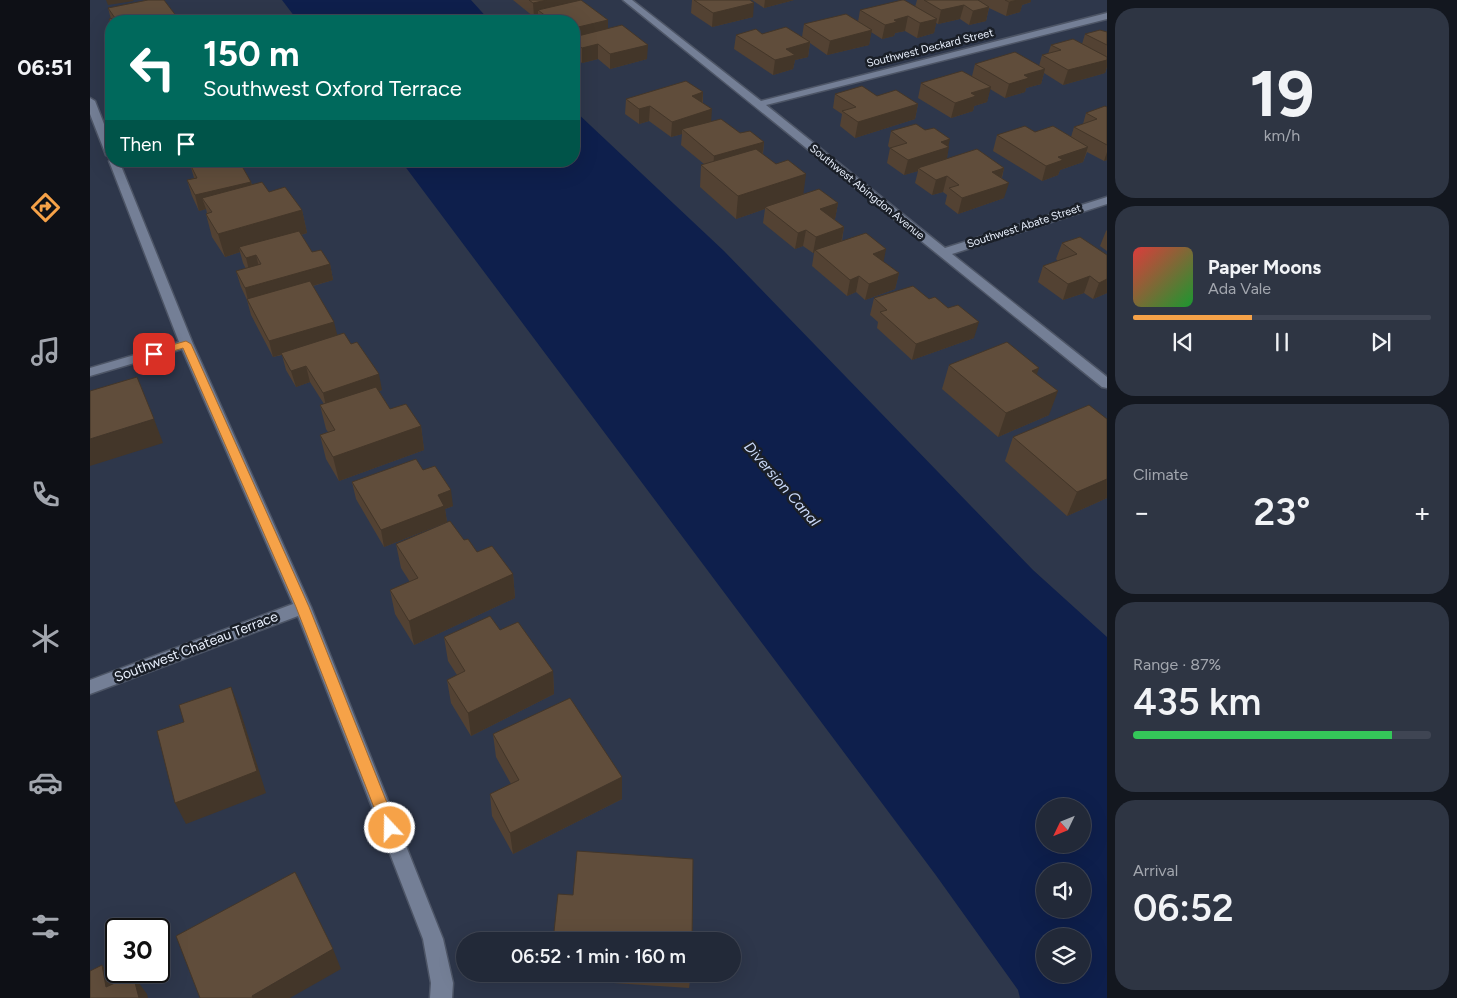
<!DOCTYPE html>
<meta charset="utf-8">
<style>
:root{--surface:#222938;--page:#2e3543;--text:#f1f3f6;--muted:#a2a6ae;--line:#3f4553;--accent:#f6a248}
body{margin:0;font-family:Figtree,sans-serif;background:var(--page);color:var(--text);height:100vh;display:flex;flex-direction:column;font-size:19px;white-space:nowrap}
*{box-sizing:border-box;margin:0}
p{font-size:16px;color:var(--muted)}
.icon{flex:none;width:28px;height:28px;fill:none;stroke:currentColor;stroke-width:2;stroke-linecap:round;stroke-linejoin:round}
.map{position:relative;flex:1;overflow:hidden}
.sheet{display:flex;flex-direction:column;gap:8px;padding:8px;background:#13171f;width:350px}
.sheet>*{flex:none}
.guide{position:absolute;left:15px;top:15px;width:475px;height:152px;border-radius:20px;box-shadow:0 5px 20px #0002,0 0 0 1px var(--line);background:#00695c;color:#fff;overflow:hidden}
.needle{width:32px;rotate:227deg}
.buttons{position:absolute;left:946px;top:798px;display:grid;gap:10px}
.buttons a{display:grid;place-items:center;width:55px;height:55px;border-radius:50%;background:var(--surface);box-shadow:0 5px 20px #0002,0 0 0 1px var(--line);font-size:25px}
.speed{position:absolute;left:15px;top:918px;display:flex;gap:10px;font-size:25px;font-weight:700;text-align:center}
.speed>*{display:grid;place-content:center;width:65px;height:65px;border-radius:50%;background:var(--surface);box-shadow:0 5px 20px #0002,0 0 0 1px var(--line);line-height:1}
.speed .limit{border:2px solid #111;border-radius:8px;background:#fff;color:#111}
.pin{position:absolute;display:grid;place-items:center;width:42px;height:42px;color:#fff;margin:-21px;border-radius:10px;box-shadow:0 2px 8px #0006}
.me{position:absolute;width:55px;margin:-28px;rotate:339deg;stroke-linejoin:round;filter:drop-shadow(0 0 4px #0008)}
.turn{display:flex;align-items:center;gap:18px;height:105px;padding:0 15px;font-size:22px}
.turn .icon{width:65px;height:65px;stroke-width:2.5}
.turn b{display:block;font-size:35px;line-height:42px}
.then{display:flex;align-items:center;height:48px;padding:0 15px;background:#0003;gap:10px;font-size:19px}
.big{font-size:38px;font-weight:600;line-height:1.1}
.sheet .widget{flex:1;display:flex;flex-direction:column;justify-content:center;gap:8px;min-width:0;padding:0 18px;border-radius:20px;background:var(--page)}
.sheet .dial{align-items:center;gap:0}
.dial b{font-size:65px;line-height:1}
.song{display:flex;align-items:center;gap:15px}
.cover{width:60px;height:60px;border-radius:8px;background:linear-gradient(135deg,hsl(0 70% 55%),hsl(130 70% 35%))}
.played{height:5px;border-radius:2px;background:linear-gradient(90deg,var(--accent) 40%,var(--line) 40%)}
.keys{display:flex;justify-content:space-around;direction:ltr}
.heat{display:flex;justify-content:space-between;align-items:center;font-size:28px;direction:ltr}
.charge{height:8px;border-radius:4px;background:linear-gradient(90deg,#34c759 87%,var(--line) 0)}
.trip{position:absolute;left:366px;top:932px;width:285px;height:50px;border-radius:25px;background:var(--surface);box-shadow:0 5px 20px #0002,0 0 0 1px var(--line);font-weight:600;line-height:50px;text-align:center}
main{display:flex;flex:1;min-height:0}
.menu{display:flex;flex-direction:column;width:90px;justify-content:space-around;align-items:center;background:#0e1016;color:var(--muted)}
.menu .icon{width:35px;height:35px}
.menu .selected{color:var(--accent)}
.menu b{font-size:22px;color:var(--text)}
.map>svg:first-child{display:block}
.water{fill:#0e1f4c;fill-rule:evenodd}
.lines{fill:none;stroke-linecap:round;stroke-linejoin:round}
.minor-casing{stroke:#4d5566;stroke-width:3}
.minor{fill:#747f96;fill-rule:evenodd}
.wall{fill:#534233}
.shaded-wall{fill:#433629}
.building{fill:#604d3b;stroke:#433629}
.route{fill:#f6a248;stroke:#a0692f}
.labels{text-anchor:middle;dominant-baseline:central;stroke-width:5;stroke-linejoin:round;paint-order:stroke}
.far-street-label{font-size:11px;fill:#e9f0fd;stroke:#1a1f28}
.street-label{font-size:14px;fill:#e9f0fd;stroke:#1a1f28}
.water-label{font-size:15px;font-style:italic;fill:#c9d8f7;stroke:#1a1f28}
</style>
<main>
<nav class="menu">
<b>06:51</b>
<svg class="icon selected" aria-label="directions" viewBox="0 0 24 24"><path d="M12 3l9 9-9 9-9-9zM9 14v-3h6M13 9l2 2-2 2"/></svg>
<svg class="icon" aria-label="music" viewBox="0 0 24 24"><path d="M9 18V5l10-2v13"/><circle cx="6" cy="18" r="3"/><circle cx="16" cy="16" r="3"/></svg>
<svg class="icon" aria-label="phone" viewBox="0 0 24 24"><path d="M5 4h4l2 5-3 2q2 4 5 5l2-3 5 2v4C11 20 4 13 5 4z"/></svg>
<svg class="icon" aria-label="climate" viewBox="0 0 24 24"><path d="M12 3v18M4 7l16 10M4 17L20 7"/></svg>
<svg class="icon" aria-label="car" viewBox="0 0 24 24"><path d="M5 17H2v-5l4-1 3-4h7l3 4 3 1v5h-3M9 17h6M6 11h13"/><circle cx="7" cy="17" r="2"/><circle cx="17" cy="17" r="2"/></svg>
<svg class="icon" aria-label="filters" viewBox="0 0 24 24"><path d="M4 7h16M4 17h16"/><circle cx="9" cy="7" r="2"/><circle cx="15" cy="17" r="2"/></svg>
</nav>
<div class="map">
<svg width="1017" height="998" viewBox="0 0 1017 998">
<rect width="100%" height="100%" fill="#2e374b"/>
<!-- water -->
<path class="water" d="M192,0H381L400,21H208Z
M484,110L634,251L943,570L1017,637V998H930L928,990L845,874L311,161H484ZM955,806H992V844H955ZM955,871H992V909H955ZM955,936H992V974H955Z"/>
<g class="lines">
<!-- minor casing -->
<g class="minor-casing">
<path id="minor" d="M533,0H542L671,101L1017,13V19L676,105L855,248L1017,197V204L862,254L1017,377V388L1012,387Z
M0,98L5,101L21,142V158L16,155L0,114Z
M21,158V161H29L103,344L221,607L353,939L363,983L362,998H340L341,983L333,939L208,616L0,694V680L203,604L92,349L0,376V368L89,342L19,161Z"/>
</g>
<!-- minor -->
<use href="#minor" class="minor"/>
</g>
<!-- wall -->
<path class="wall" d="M423,0H489L518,29L557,59L520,69L508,59L492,63L484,56V21H449L448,16L444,17Z
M602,0H660L663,17L622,27L601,13Z
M662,0H704L674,8Z
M827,0H941V2L932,5L930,12L916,16L899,8L896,21L879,25L870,19L848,24L846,23L844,33L827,38L815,31L805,33L804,36L792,39L781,32L779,45L737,55L720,43L718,57L705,60L703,69L683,75L644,49L646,35L672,34L712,37L714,24L768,22L770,10L825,7Z
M18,8L87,17L88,21H21V25L19,19H21Z
M1017,32V67L1015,73L973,85L954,73L951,84L936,88L935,92L915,98L900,89L897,102L884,106L883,111L861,118L828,98L831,83L882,76L885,64L949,66L952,55L958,54L961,45L992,44L995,34Z
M613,92V103L621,121L674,142L673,154L714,194L748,203L745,219H744L754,227L752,241L794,262L809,273L805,289L775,300L766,292L757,296L722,266L724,253H723L713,246L705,249L673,223L675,209L646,219L610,187L611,165L614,164L591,145L592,134L581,137L559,121L549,124L535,114L536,99Z
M745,94L787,96L828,104L825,119L765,138L750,126L752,114L743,108Z
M1017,107V160L1014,161L997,152L993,162L970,170L968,175L952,181L903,151L907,135L945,132L981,137L984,127L993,124L996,113Z
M801,131L858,147L857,159L914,168L912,178L914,198L868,214L855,204L857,195L853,192L842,195L825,183L828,171L814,175L797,163L800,148L798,146Z
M100,164L161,182L162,185L179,192L212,210L217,233L211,235L222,252L240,264L243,280L223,286L247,335L292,390L289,391L300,409L331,426L334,450L249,481L236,459L230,435L238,432L236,429L230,405L234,404L220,382L206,387L196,370L192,355L183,357L161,315L157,300L151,287L146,271L156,269L153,263L150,252L135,257L122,237L116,214L117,213L116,209L109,211L102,196L97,180L104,178Z
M1017,230V251L1010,246L1016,231Z
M972,243L1017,255V293L1003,299L994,293L973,300L948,282L953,266L968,261L966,259Z
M784,298L839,299L884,338L822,360L787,328L788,322L780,315Z
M859,365L947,374L959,415L908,437L852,389Z
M923,437L1017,498L977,516L915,461Z
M333,470L363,506L355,509L357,522L294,547L266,499L262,482Z
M374,540L387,552L423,574L425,598L324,645L305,614L300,590L320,582L311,568L306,544Z
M410,630L463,671L464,694L381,736L361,703L357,680L367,675L358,661L354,637Z
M403,734L532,799L423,854L402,816L400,794L421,784L406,757Z
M463,974H601L599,988L463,979Z"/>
<!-- shaded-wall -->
<path class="shaded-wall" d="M16,0H43L44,1L18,5Z
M457,0H489V7L448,10V16L444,17L443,3Z
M675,0H704L674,8Z
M923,0H941V2L932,5L930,12L916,16L919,2Z
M664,3L663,17L622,27L623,13Z
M874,5L870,19L848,24L851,10Z
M899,7L896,21L879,25L883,11Z
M818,16L815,31L805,33L804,36L792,39L795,25L804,20Z
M87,17L88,21H70Z
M468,19V21H461V20Z
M847,19L844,33L827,38L830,23Z
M518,20V34L484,42V28Z
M782,30L779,45L737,55L740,41Z
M720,42L718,57L705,60L703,69L683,75L685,60L696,49Z
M508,44V59L492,63V48Z
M558,45L557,59L520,69V54Z
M1017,60V67L1015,73L973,85L978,70Z
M955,69L951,84L936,88L935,92L915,98L919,84L934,75Z
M901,87L897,102L884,106L883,111L861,118L865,103L881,93Z
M613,92L612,107L602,96Z
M828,104L825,119L765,138L768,122Z
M560,106L559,121L549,124V109Z
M622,109L621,124L592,129V134L581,137L582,122Z
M860,139L858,148L859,147L856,163L828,168V171L814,175L818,160L851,142Z
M674,142L672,157L623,172L624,156Z
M998,147L993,162L970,170L968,175L952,181L956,166L968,157Z
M1017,152V160L1014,161Z
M914,168L910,183L902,172Z
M716,174L713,197L675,207V209L646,219L648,196Z
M857,176L853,192L842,195L846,180Z
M161,182L165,197L112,198L116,209L109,211L105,195Z
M919,183L914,198L868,214L872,198Z
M748,203L745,219L728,225L730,209Z
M212,210L217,233L152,252L149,247L150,252L135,257L128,234Z
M754,227L751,243L725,250L724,253H723L726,237Z
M716,230L713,246L705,249L708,233Z
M796,249L793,265L783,254Z
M166,255L170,271L160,274L156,258Z
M240,264L243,280L159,304L155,288Z
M809,273L805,289L775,300L779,284Z
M769,276L766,292L757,296L760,280Z
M1000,276L994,293L973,300L978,284Z
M1017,279V293L1003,299L1009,283Z
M244,322L248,338L183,357L179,341Z
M889,322L884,338L822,360L826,344Z
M216,366L220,382L206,387L201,371Z
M949,368L941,392L942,371Z
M289,374L292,390L237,410L233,393Z
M968,391L959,415L908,437L916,413Z
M64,419L73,443L0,466V439Z
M331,426L334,450L249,481L243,457Z
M1017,479V498L977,516L987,492Z
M361,490L363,506L355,509L357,522L294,547L291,530L348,495Z
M423,574L425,598L324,645L319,621Z
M463,671L464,694L381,736L378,713Z
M141,687L150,710L176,793L96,824L85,803Z
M532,777V799L423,854L420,833Z
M243,949L251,969L200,998H163L162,996Z
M12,965L27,984L16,987Z
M43,975L57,994L58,998H49Z"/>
<!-- building -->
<path class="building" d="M58,0H74L87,17L70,21H21V22L19,19L25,18L18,8Z
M439,0H457L443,3Z
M491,0L518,20L484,28V21H472L468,19L461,20L448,10Z
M604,0H660L664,3L623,13Z
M812,0H814L847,19L830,23L818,16L804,20L807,22L795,25L770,10Z
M834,0H888L899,7L883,11L874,5L851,10Z
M915,0H928L919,2Z
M756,14L782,30L740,41L714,24Z
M532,25L558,45L520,54L508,44L492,48L484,42V37Z
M696,27L720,42L696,49L705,55L685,60L646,35L666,29L672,34Z
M1010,30L1017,32V45L995,34Z
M983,39L1017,57V60L978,70L952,55L971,50L961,45Z
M925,52L955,69L934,75L939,78L919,84L885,64Z
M872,71L901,87L881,93L886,96L865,103L831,83Z
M596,81L613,92L602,96L622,109L582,122L560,106L549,109L536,99Z
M772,86L787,96L806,90L828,104L768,122L752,111L766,107L745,94Z
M1015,106L1017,107V145L984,127L1007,119L996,113Z
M631,119L650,133L660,131L674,142L624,156L592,129Z
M826,124L835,130L844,128L860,139L851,142L859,147L818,160L800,148L817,143L801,131Z
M935,126L945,132L963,126L998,147L968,157L973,160L956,166L907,135Z
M666,149L686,164L698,160L716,174L648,196L611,165Z
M887,149L914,168L902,172L919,183L872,198L859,188L869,185L857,176L846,180L828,168Z
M112,161H149L161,182L105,195L97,180L107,178L100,164Z
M172,182L179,192L195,187L212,210L128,234L116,214L122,212L112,198Z
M729,189L748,203L730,209L754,227L726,237L716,230L708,233L675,207Z
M209,231L222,252L231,250L240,264L155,288L146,271L171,264L166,255L156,258L149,247Z
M776,233L796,249L783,254L809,273L779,284L769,276L760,280L725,250Z
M990,237L1017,255V279L1009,283L1000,276L978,284L953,266L987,254L972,243Z
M220,281L244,322L179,341L157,299Z
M823,286L839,299L845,297L858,308L868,305L889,322L826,344L790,312L797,310L784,298Z
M254,333L261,344L267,342L289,374L233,393L216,366L201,371L191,353Z
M917,342L949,368L942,371L968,391L916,413L859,365Z
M47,377L64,419L0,439V391Z
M286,387L300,409L316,404L331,426L243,457L230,435L245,430L230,405Z
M999,405L1017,419V479L987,492L923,437Z
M326,459L333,470L345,466L361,490L348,495L354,506L291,530L262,482Z
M360,521L374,540L378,539L387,552L402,546L423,574L319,621L300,590L328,578L306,544Z
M400,616L410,630L428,622L463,671L378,713L357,680L375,671L354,637Z
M141,687L167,771L85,803L67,731L94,722L89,705Z
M480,698L532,777L420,833L400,794L429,780L403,734Z
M487,851L603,859L602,941H463L468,894L483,895Z
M205,872L243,949L162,996L163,998H110L86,936Z
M12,965L16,987L43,975L49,998H0V971Z"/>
<!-- route -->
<path class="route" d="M96,341L101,344L219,607L307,828L305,833L300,835L294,833L292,828L206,607L93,348L64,357L59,354L61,351Z"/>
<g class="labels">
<!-- far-street labels -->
<g class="far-street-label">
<text transform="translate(840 48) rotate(-14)">Southwest Deckard Street</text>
<text transform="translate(777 192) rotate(39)">Southwest Abingdon Avenue</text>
<text transform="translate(934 226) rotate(-18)">Southwest Abate Street</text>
</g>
<!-- street labels -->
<g class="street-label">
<text transform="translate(106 647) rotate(-21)">Southwest Chateau Terrace</text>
</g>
<!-- water labels -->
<g class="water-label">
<text transform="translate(692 484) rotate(49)">Diversion Canal</text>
</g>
</g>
</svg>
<div class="buttons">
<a><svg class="needle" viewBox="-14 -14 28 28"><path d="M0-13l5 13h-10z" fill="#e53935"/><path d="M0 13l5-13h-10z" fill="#a2a6ae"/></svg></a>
<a><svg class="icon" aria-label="sound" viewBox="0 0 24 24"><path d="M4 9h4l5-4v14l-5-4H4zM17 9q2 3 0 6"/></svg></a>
<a><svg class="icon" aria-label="layers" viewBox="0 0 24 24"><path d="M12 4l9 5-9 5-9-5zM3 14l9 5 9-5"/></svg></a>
</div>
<div class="speed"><div class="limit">30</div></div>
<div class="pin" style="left:64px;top:354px;background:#d93025"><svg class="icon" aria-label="arrive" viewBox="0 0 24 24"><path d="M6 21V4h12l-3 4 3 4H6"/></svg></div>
<svg class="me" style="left:300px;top:828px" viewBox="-20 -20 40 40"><circle r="17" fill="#f6a248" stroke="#fff" stroke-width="3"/><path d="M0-11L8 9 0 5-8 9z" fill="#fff"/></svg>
<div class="trip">06:52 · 1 min · 160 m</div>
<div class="guide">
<div class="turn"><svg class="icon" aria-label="left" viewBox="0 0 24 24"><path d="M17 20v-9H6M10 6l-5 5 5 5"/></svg><div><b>150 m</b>Southwest Oxford Terrace</div></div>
<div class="then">Then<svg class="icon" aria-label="arrive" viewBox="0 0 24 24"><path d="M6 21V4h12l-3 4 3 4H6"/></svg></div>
</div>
</div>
<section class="sheet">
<div class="widget dial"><b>19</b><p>km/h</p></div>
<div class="widget">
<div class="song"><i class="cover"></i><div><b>Paper Moons</b><p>Ada Vale</p></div></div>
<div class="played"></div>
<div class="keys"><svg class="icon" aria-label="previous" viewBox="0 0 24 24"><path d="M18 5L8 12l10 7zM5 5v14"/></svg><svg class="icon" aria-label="pause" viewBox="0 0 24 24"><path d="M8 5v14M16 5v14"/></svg><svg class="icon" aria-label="next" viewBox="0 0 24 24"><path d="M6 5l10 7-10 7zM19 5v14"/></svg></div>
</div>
<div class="widget"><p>Climate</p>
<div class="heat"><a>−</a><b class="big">23°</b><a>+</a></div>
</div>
<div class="widget"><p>Range · 87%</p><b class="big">435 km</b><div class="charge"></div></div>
<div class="widget"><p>Arrival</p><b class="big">06:52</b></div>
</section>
</main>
